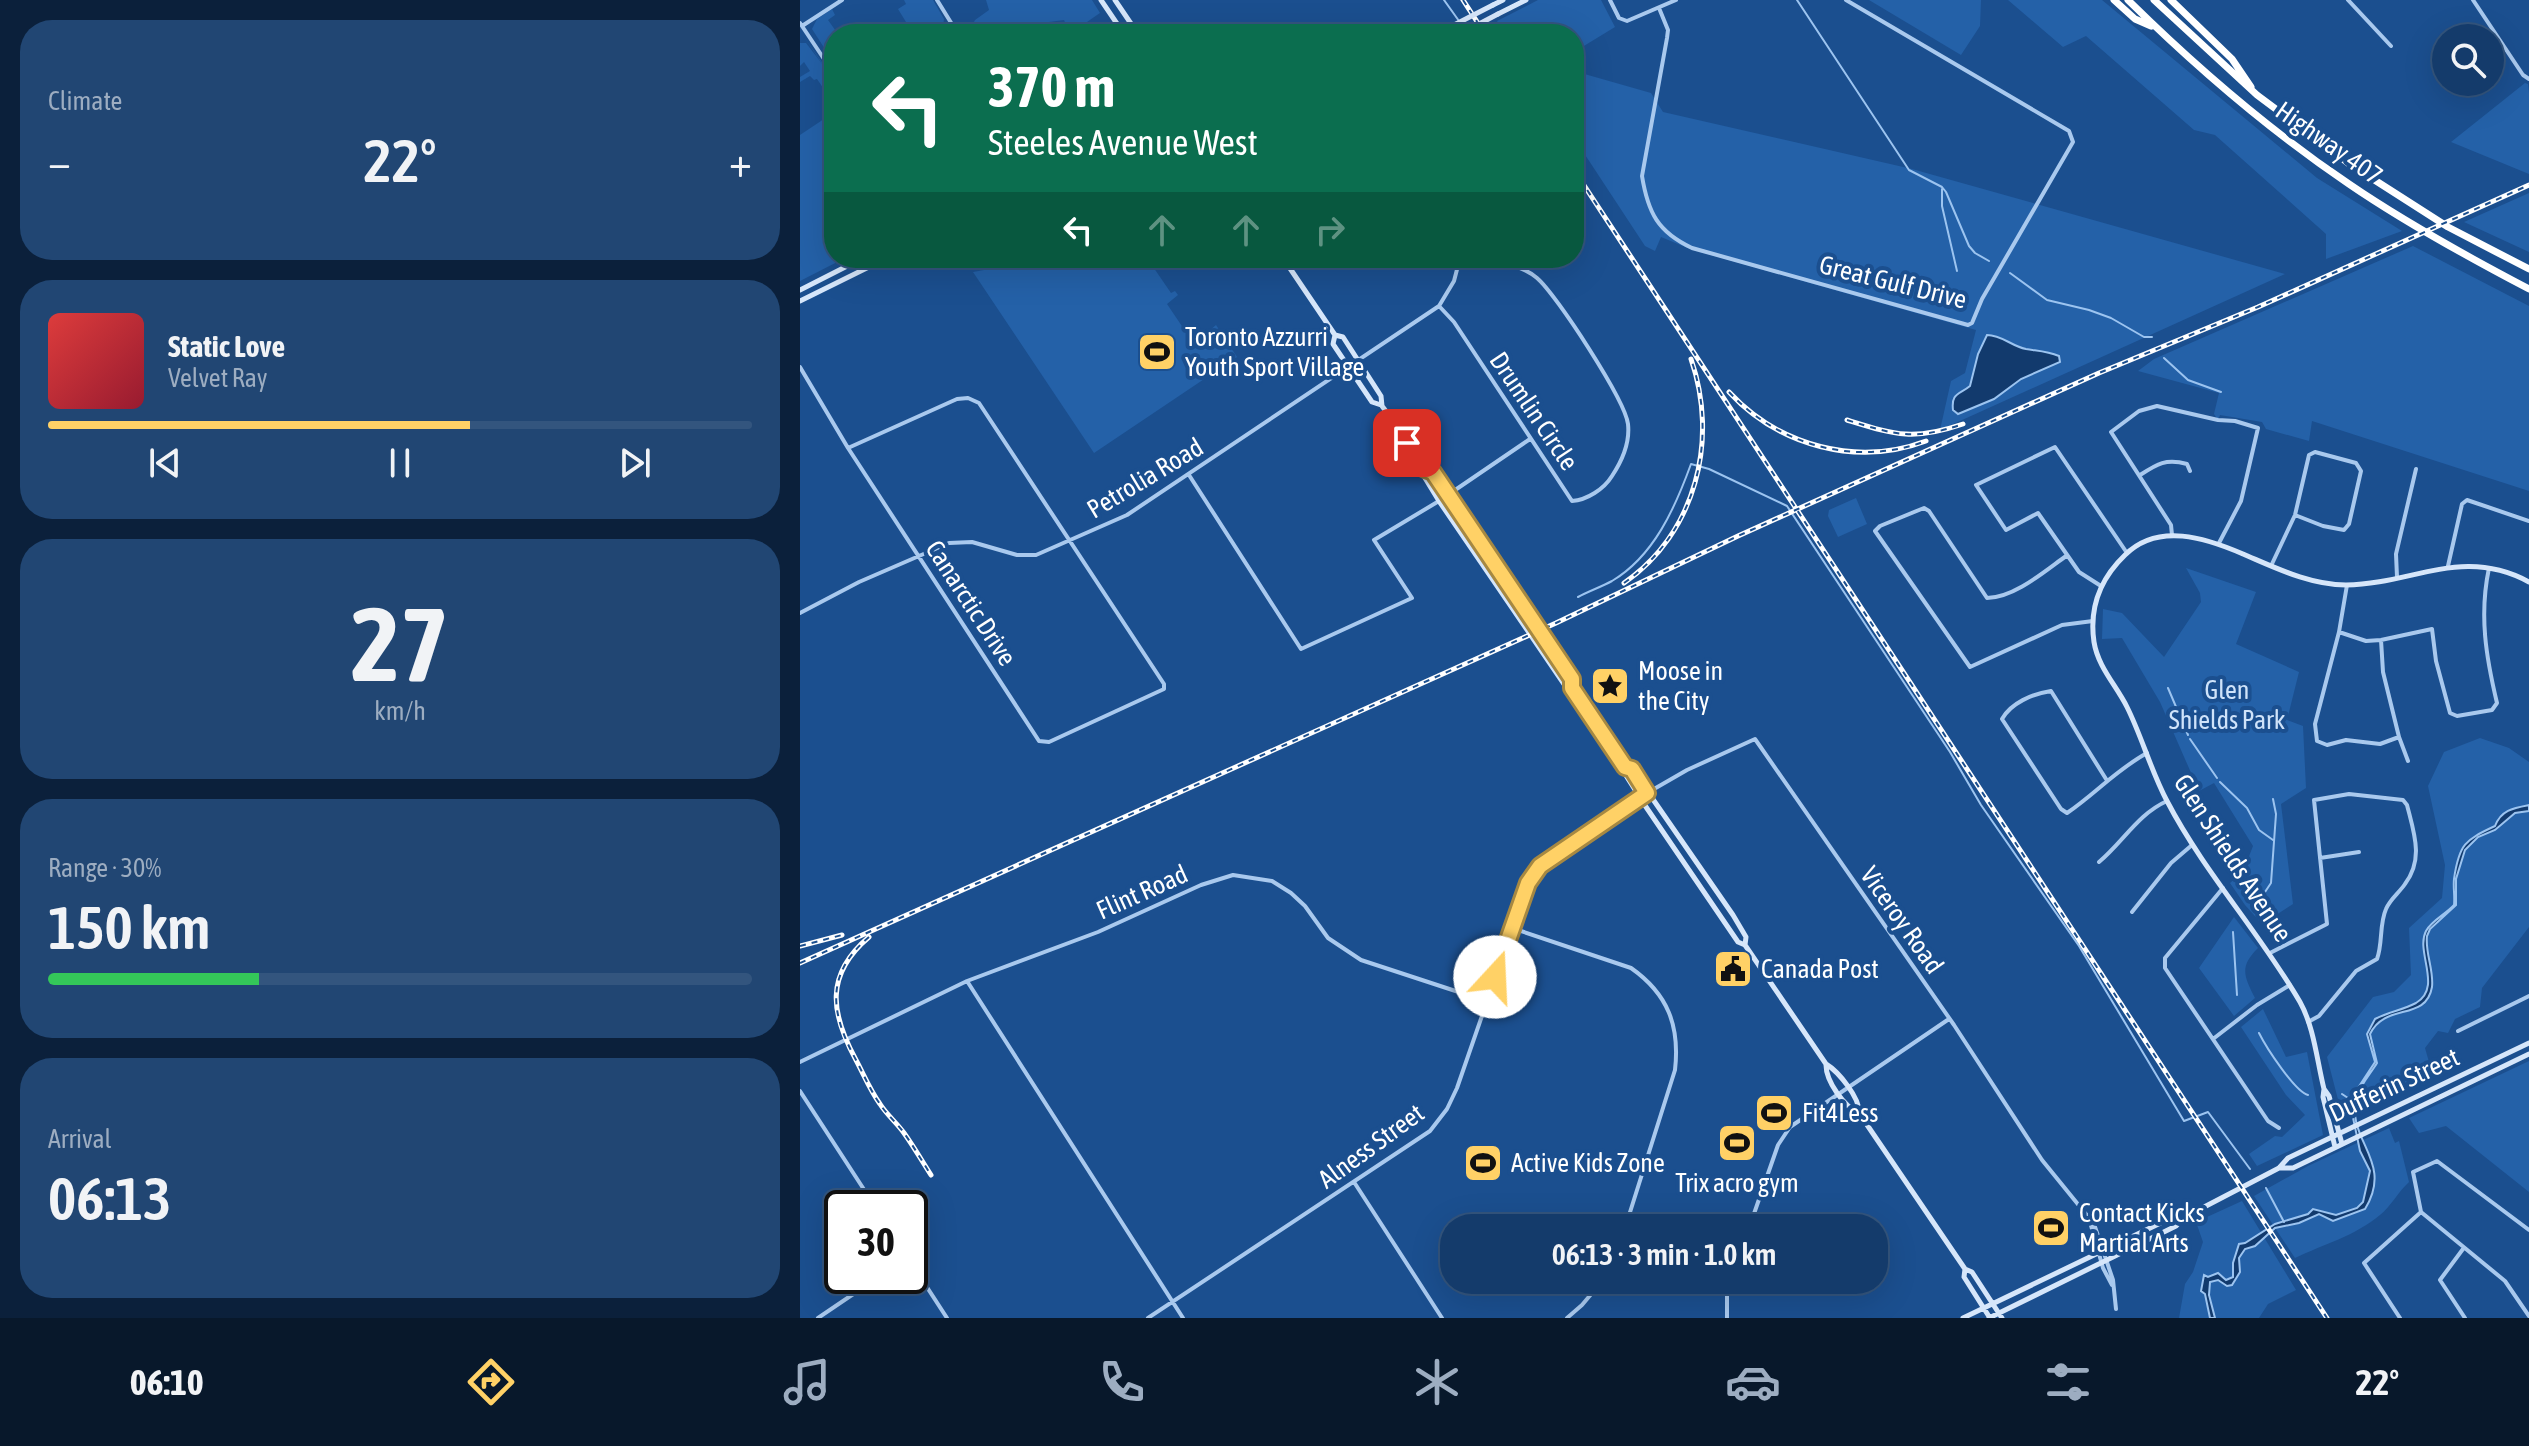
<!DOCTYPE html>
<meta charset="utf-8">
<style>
:root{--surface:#143b6b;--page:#214673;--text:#f1f3f6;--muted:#9dadc1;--line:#33557e;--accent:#ffd166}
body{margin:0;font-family:"Asap Condensed",sans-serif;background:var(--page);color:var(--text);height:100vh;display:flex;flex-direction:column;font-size:30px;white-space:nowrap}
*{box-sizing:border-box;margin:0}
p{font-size:26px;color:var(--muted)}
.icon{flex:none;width:44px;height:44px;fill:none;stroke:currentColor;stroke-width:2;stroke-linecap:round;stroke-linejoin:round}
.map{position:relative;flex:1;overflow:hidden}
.side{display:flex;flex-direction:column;gap:20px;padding:20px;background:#0b203b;width:800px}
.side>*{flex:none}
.guide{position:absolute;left:24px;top:24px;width:760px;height:244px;border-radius:32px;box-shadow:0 8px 32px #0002,0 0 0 2px var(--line);background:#0b6e4f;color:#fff;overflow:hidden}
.buttons{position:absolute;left:1632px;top:24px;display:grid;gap:16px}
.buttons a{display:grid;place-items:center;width:72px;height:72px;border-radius:50%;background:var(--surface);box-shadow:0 8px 32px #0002,0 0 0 2px var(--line);font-size:40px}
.speed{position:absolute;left:24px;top:1190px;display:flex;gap:16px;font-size:40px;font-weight:700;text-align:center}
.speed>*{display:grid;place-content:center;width:104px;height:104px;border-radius:50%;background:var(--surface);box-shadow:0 8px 32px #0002,0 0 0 2px var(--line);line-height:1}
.speed .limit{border:4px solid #111;border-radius:12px;background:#fff;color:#111}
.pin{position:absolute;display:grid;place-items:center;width:68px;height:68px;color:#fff;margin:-34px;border-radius:16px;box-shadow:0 4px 12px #0006}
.me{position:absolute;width:88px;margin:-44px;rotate:20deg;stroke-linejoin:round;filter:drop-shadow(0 0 6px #0008)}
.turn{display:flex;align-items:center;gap:28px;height:168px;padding:0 32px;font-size:36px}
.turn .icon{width:104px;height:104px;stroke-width:2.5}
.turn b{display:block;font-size:56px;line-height:68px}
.lanes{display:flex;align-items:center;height:76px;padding:0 32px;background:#0003;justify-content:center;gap:40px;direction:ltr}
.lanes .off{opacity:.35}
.big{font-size:60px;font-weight:600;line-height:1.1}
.side .widget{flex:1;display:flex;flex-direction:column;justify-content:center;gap:12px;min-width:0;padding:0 28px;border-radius:32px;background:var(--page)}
.side .dial{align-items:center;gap:0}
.dial b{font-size:104px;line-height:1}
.song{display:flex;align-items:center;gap:24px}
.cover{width:96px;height:96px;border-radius:12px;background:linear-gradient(135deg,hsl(0 70% 55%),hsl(350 70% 35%))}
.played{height:8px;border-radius:4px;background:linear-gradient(90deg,var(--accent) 60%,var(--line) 60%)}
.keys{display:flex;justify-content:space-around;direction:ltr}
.heat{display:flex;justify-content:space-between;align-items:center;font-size:44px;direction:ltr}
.charge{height:12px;border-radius:6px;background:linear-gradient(90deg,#34c759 30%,var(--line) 0)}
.trip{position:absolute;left:640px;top:1214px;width:448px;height:80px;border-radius:32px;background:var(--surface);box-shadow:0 8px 32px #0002,0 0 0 2px var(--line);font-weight:600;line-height:80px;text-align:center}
.tabs{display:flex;height:128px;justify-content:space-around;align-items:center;background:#08182b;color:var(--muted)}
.tabs .icon{width:56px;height:56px}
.tabs .current{color:var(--accent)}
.tabs b{font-size:36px;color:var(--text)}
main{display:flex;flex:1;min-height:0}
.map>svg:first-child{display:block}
.green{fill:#2461a8}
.water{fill:#123a6d;stroke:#9cc4f0;stroke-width:2}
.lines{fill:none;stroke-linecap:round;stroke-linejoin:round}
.stream{stroke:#9cc4f0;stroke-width:2}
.street{stroke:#a9c9ee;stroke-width:4}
.secondary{stroke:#d6e6fa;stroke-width:5}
.highway{stroke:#fff;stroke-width:7}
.rail-casing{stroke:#fff;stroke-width:5}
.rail{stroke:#1b4f8f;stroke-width:2;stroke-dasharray:6;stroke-linecap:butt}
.secondary-bridge{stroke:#d6e6fa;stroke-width:5}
.route-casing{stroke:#a68842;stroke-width:20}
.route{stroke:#ffd166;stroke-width:14}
.labels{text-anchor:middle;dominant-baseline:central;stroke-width:8;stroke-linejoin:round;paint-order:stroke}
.street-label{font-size:26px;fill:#fff;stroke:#1b4f8f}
.poi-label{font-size:26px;fill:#fff;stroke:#1b4f8f;text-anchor:start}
.park-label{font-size:26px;fill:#cfe3fa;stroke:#1b4f8f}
</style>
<main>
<section class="side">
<div class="widget"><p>Climate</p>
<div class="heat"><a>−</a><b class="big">22°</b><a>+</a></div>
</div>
<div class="widget">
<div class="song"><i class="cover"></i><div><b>Static Love</b><p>Velvet Ray</p></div></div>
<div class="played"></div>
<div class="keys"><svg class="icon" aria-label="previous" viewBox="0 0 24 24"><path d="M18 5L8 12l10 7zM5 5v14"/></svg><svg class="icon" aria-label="pause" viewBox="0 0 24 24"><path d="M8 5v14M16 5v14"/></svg><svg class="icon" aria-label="next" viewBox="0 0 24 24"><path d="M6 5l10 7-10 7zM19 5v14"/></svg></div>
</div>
<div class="widget dial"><b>27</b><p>km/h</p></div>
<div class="widget"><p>Range · 30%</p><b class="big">150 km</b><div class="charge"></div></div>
<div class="widget"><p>Arrival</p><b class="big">06:13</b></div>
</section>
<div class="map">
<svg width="1729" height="1318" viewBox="0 0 1729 1318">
<rect width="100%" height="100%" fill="#1b4f8f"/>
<!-- green -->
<path class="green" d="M104,0H133L144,19L142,32L118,34L116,29L109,27L102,31L99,26L106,22L98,9L106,4Z
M186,0H292L300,13L284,24L290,34H270L264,20L241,23L218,30L219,34H203L200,26C185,24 181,34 169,32L175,20L189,10Z
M738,0H801L815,27L774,52V34H706L697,21Z
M1069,0H1181L1180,26L1161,55Z
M1208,0H1302L1517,178L1602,231L1526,259V234L1415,135L1394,130L1286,36L1263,47Z
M32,9L35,15L28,20L38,34H34V63L12,29L17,19Z
M4,37L34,79V105L29,103L32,101L17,79L14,80L10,76L0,82V77L10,71L4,62L0,66V43H6L23,65Z
M774,71L851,93L863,112L1112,169L1485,274L1140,430L1151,381L1165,373L1176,330L890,249L861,237L855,251L845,246L774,138Z
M1725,83L1728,84L1729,93V174L1651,142Z
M30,115H34V258H45L0,281V135Z
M1729,193V252L1664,222Z
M1613,246L1729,306V491L1512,421L1509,441L1466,429L1462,422L1420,415L1418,420L1414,414L1419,393L1338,371L1354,359Z
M199,258H347L371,293L375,291L378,295L367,304L394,344L416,325L437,357L294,453L173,272L184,270Z
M1056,498L1067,524L1038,537L1028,516L1029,510Z
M1386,568L1456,592L1436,644L1499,672L1487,720L1503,726L1506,788L1481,804L1493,904L1462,924L1445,905L1430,883L1443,872L1453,846L1414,783L1399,791L1360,702L1322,638L1302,639L1303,609L1322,613L1364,657L1401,602L1400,593Z
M1680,738L1709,748L1729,762V927L1682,988L1680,1007L1655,1019L1648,1033L1638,1031L1625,1048L1633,1076L1543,1119L1527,1057L1573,997L1594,992L1611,975L1609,928L1642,898L1645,865L1628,786L1644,752Z
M1434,917L1458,948C1439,967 1444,976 1455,998L1434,1016L1399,968Z
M1463,1009L1486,1057L1507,1052L1523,1135L1457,1166L1449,1154L1475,1136L1482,1137L1505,1115L1486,1095L1441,1027Z
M1729,1061V1192L1646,1126L1619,1133L1609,1118Z
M1589,1128L1595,1143L1599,1141L1609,1182C1598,1192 1591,1206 1580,1215C1555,1236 1524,1244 1495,1258L1454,1196L1508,1166Z
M1442,1201L1496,1290L1468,1304L1459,1318H1379L1385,1284L1393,1272L1403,1242L1396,1222Z"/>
<!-- water -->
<path class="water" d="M1187,335C1202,335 1211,346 1226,349C1238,351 1247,351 1259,356L1260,362L1221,379L1194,399L1158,414L1153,410C1151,393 1159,395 1170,386L1178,354Z
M1729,805V811L1715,813L1695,830L1678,837L1665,850L1656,879V905L1630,929L1627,936C1625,953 1634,970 1632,987C1626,1022 1585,1002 1570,1034L1577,1063C1571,1073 1561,1084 1557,1096C1544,1140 1595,1160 1565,1209L1533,1221L1519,1214L1499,1223L1475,1228L1455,1246L1445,1249L1439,1258L1440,1272L1432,1285L1427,1286L1418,1280L1410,1282L1409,1295L1415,1318H1410L1405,1294L1401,1291L1404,1275L1408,1277L1418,1273L1426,1280L1433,1277V1263L1439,1244L1445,1243L1475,1224L1508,1214L1513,1209L1536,1215L1557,1208L1563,1202L1570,1171L1560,1151L1551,1108L1558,1088L1575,1062L1567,1034L1575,1019C1588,1012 1603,1010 1616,1003C1643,987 1615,952 1626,931C1631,921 1646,914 1654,905C1655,896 1653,887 1654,879C1659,844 1665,840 1695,826C1701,810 1713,808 1729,805Z"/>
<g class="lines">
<!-- stream -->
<path class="stream" d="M644,0L664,28
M997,0L1109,170L1142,187L1146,192L1169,246L1175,253L1189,261
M1142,189V206L1157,271
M774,198L777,203
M1210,273L1247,300L1289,310L1311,318L1344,337H1352
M1364,358L1388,380L1421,392
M778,597C789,591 801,587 812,581C854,556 875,508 891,464L909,469L987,506L1150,752L1181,805L1279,946L1384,1121L1408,1112L1450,1169
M1368,688L1388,735
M1390,739L1417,778
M1420,782L1447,808L1459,830L1473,840
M1459,901L1471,883L1476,814L1473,799
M1433,932L1437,995
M1459,1033C1466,1047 1495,1092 1508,1095
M1542,1094L1554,1102
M1466,1188L1484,1222"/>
<!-- street -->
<path class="street" d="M137,0L158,34
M810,0L819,18L827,21L876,0
M1548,0L1591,46
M1673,0L1723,75L1729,79
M859,8L868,30L867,38L842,176C848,213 858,232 892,248L1168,325L1172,323L1182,299L1273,142L1269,131L1046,0
M0,23L34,74
M2,26L42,0
M144,34L154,28
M639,306L654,322L772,501C787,500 804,489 812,476C822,461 830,442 828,424C825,400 756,294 737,278C723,266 704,263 686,258
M0,367L48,448L239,741L249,742L364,689V684L179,403L168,398L157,399L48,448
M389,475L501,649L612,598L574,540L639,501L730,439
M1340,475C1357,464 1366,458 1387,464L1390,471
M1372,535L1371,525L1311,432L1339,411L1357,406L1418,420L1435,421L1458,428L1441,501L1419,543
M1266,556C1245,571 1214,598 1187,598L1129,511L1124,508L1080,526L1075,531L1170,667L1262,625L1293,621
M1471,566L1495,515L1509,455L1515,452L1556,463L1561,471L1549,524L1544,530L1523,526L1495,515
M1648,566L1662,504L1667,500L1729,521
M1597,577L1596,554L1616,469
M1547,585L1539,632L1515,724L1517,741L1527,745L1546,740L1580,744L1599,737L1583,672L1581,640
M1301,586L1279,572L1238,513L1206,530L1176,485L1255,447L1327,553
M0,613L59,582L149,543L172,542L217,555H236L327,515L639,306L654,281L660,258
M1539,632L1566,641L1581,640L1632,629L1636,661L1650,713L1657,716L1692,710L1697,703C1686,657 1679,615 1689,568
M1599,737L1608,761
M1306,779L1251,691C1232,694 1211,703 1202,719L1261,809L1267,813C1295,794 1316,770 1347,753
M1520,858L1559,852
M1299,862C1323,842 1338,814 1367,801
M1423,888L1365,958V968L1468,1121L1479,1128
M1332,912L1371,863L1392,845
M712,928L831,968C868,994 880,1026 875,1070L825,1228
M1470,953L1527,924L1514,800L1549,794L1603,800L1607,805C1614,833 1624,859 1605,884C1599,893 1590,899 1586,909C1579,925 1583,943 1577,959L1556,971L1519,1016L1508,1022
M167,981L383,1318
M1658,1031L1729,996
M1413,1039L1457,1005L1490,985
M0,1062L167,981L298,932L401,885L433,875L472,881L491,893L505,906L528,938L561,960L686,1001
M0,1091L76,1208
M554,1182L642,1318
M1290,1222L1303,1268L1312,1285
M949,1228L978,1145L990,1127L1149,1019
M1729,1230L1637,1161L1613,1172L1621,1212L1705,1281L1729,1316
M1663,1249L1640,1280L1665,1318
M110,1261L147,1318
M18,1318L80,1276
M348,1318L630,1131L647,1109L657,1088L728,883L740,866L854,789L887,770L955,739L1154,1025L1242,1160L1294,1224L1313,1280L1316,1309
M767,1318L782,1305L803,1280
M927,1318V1293L932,1280
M1600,1318L1564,1263L1621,1212"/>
<!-- secondary -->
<path class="secondary" d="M301,0L324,34
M315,0L338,34
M693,5L703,0
M698,14L726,0
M636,34L654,25
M483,258L535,335L543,337L581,396L582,406L588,414L625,469L633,472L772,679V688
M0,290L63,258
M0,301L87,258
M535,335L533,344L572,402L581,405
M625,469V478L639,501L764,684L772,688L825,767V774L844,804L938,942L945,945L1026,1064C1039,1072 1060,1098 1059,1113L1165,1269L1172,1272L1202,1318
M825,767L832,769L933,915L946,937L945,945
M1026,1065C1026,1081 1044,1107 1059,1113
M1524,1089L1529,1096L1542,1144
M1535,1147L1523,1097L1524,1089C1517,1061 1514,1027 1500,1002C1460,933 1404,872 1367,801C1351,771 1342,737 1327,707C1316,685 1298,667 1294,642C1289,608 1300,579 1325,555C1358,522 1406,538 1443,554C1476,568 1510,585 1546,585C1613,584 1663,546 1729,582
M1480,1168H1493L1729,1054
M1165,1269L1164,1277L1190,1318
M1163,1318L1373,1217L1382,1218
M1189,1318L1376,1226L1383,1218L1479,1168L1488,1158L1729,1043"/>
<!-- highway -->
<path class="highway" d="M1314,0L1335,19L1351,26
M1328,0C1396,67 1469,130 1549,184C1606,223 1668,257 1729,289
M1354,0L1457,95L1548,163L1648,227L1729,269
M1371,0L1432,59L1451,87"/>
<!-- rail casing -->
<g class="rail-casing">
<path id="rail" d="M663,0L685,34
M774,170L1527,1318
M929,392C979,446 1057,467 1126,441
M1047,420C1096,435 1113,441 1163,424
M824,583C896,533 919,440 891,359
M69,937C24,975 31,1014 56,1060C64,1075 70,1090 80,1104C87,1115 97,1123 104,1133C114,1147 122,1161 131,1175
M0,946L42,935
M0,963L756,623L938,536L1299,373L1458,307L1729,185"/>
</g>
<!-- rail -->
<use href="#rail" class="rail"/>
<!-- secondary-bridge -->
<path class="secondary-bridge" d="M654,25L693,5
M660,34L698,14"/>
</g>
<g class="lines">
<!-- route casing -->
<g class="route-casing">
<path id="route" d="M607,443L625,469L633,472L772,679V688L825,767L832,769L847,793L740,866L728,883L695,977"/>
</g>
<!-- route -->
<use href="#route" class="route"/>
</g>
<!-- icons -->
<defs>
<g id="stadium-square" transform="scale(2)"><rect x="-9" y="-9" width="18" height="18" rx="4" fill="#ffd166" stroke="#1b4f8f"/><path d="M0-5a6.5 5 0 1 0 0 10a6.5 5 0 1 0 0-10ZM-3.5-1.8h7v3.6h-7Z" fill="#111"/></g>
<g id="sight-square" transform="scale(2)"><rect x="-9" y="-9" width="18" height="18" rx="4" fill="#ffd166" stroke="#1b4f8f"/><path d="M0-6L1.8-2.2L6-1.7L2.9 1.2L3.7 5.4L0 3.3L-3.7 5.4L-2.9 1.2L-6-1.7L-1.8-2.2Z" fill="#111"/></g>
<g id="civic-square" transform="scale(2)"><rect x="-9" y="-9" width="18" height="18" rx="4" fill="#ffd166" stroke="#1b4f8f"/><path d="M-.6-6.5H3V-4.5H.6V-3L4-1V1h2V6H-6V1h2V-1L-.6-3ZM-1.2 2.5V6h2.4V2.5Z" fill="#111"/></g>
</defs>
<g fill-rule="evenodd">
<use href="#stadium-square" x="357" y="352"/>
<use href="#sight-square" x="810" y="686"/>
<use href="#civic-square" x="933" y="969"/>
<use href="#stadium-square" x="974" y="1113"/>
<use href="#stadium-square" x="937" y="1143"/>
<use href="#stadium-square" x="683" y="1163"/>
<use href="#stadium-square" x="1251" y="1228"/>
</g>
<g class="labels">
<!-- street labels -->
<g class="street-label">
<text transform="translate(1529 143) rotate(35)">Highway 407</text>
<text transform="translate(1093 282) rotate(14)">Great Gulf Drive</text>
<text transform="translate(734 411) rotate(56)">Drumlin Circle</text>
<text transform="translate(345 478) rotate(-31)">Petrolia Road</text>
<text transform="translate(171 603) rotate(57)">Canarctic Drive</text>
<text transform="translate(1433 858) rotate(57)">Glen Shields Avenue</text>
<text transform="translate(342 892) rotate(-24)">Flint Road</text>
<text transform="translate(1102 920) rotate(55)">Viceroy Road</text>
<text transform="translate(1594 1085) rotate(-25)">Dufferin Street</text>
<text transform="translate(571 1146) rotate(-36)">Alness Street</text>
</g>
<!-- poi labels -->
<g class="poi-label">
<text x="385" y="337">Toronto Azzurri<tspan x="385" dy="30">Youth Sport Village</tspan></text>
<text x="838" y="671">Moose in<tspan x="838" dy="30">the City</tspan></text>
<text x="961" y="969">Canada Post</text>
<text x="1002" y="1113">Fit4Less</text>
<text x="711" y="1163">Active Kids Zone</text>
<text x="937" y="1183" text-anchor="middle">Trix acro gym</text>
<text x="1279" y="1213">Contact Kicks<tspan x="1279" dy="30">Martial Arts</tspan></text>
</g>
<!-- park labels -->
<g class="park-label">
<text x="1427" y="690">Glen<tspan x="1427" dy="30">Shields Park</tspan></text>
</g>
</g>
</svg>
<div class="buttons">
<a><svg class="icon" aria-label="search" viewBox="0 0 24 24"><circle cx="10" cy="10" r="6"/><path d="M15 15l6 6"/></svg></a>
</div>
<div class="speed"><div class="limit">30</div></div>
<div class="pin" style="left:607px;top:443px;background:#d93025"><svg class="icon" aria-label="arrive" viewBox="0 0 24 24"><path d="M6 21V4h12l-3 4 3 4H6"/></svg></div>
<svg class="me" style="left:695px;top:977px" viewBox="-20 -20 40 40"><circle r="19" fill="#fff"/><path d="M0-13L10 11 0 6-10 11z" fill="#ffd166"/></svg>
<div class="trip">06:13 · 3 min · 1.0 km</div>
<div class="guide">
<div class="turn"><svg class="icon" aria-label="left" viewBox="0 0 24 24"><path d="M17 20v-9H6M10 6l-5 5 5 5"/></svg><div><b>370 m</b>Steeles Avenue West</div></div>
<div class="lanes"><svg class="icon" aria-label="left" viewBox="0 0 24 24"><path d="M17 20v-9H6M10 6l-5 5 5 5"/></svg><svg class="icon off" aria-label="ahead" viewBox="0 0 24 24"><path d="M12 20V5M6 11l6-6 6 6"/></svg><svg class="icon off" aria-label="ahead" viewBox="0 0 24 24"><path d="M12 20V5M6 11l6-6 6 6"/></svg><svg class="icon off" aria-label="right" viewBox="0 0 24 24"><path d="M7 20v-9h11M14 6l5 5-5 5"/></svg></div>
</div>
</div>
</main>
<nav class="tabs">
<b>06:10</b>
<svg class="icon current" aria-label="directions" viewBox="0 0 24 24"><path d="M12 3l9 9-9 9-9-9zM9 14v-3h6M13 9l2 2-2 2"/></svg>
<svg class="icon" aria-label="music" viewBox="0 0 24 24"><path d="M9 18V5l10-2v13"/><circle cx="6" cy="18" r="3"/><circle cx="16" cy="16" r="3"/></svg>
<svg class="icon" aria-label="phone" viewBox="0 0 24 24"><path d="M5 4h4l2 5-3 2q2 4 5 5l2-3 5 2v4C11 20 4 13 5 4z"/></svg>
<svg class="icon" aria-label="climate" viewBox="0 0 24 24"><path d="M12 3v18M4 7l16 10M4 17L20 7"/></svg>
<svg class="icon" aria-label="car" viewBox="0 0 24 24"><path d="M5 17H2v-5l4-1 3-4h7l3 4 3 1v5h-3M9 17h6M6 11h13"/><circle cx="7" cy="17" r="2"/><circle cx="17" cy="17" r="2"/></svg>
<svg class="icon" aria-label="filters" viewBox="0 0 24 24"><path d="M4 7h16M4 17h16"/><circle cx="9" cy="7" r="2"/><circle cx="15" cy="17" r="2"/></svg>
<b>22°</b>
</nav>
